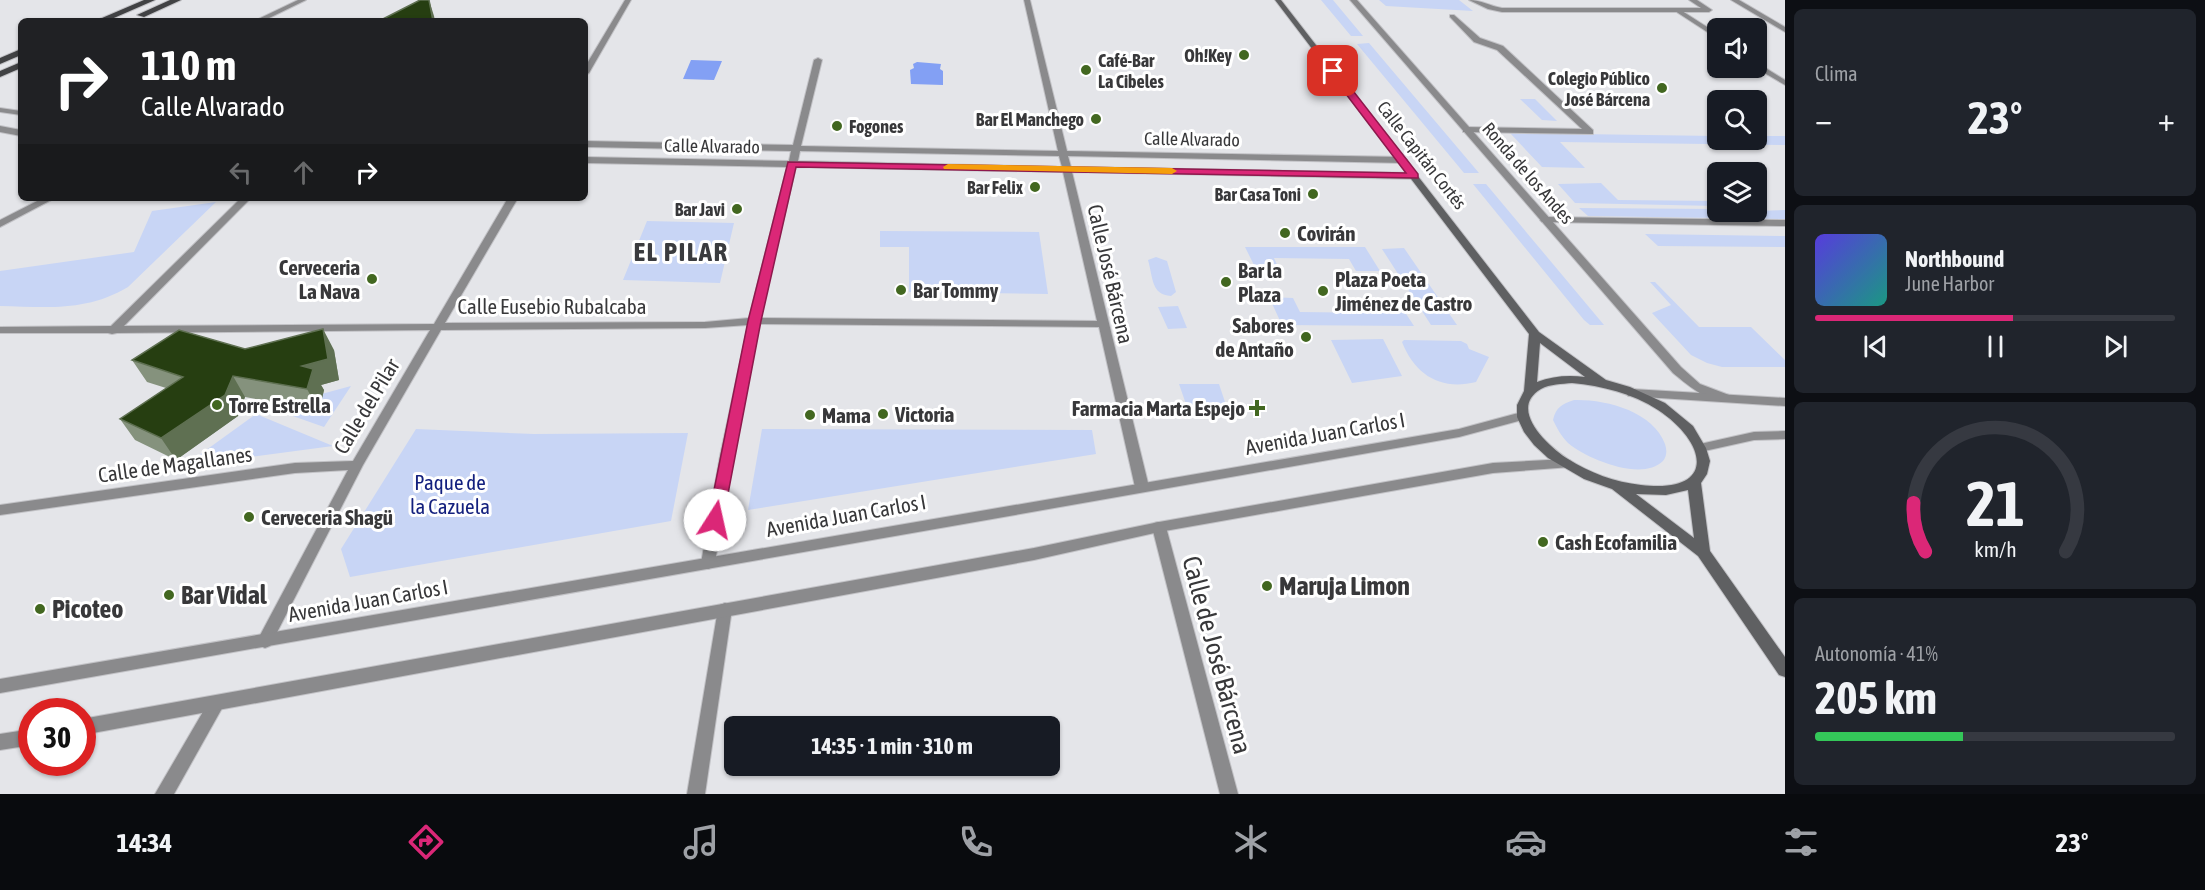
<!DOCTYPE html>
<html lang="es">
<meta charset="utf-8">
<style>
:root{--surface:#171b24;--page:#20242c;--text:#f1f3f6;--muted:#9ea1a6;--line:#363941;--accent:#db2777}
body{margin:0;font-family:"Asap Condensed",sans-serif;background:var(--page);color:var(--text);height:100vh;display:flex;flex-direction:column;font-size:22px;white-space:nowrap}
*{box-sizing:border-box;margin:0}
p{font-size:20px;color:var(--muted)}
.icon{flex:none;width:33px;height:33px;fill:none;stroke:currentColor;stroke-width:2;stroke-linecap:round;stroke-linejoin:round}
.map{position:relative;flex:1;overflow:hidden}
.details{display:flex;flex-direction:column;gap:9px;padding:9px;background:#0d0f14;width:420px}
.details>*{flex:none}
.hud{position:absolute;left:18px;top:18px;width:570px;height:183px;border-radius:9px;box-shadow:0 2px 4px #0004;background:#202124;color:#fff;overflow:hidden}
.tools{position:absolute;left:1707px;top:18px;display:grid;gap:12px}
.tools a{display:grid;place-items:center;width:60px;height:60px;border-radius:9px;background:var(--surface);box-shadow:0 2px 4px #0004;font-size:30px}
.speed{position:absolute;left:18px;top:698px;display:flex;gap:12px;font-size:30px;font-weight:700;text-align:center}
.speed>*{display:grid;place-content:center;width:78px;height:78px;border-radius:50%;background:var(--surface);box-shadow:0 2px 4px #0004;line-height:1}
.speed .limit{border:9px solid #d22;background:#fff;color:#111}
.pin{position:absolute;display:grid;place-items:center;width:51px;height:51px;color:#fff;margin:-26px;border-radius:12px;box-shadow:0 3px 9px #0006}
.me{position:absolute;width:66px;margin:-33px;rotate:10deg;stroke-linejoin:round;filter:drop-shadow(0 0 4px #0008)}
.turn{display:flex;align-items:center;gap:21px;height:126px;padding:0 24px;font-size:27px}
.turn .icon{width:78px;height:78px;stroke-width:2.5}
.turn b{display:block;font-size:42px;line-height:51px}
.lanes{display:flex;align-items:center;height:57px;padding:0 24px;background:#0003;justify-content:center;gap:30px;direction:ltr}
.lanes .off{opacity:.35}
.big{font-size:45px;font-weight:700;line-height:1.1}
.details .card{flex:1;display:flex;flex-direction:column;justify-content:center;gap:9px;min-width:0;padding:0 21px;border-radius:9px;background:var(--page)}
.details .dial{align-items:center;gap:0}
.dial svg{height:156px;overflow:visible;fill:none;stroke:var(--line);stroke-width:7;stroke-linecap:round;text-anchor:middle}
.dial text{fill:var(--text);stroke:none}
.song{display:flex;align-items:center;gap:18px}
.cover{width:72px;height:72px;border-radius:9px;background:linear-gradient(135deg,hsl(250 70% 55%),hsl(170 70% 35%))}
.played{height:6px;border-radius:3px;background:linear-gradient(90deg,var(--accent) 55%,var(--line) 55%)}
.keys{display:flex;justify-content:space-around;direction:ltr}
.heat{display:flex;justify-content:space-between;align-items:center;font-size:33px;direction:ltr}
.charge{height:9px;border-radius:4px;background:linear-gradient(90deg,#34c759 41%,var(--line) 0)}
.trip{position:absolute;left:724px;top:716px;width:336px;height:60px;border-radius:9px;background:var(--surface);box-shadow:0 2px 4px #0004;font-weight:700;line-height:60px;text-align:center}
.menu{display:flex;height:96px;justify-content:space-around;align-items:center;background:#090b0e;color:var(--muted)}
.menu .icon{width:42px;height:42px}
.menu .active{color:var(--accent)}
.menu b{font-size:27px;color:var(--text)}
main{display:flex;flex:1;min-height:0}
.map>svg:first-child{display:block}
.green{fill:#c8d5f5}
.water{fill:#83a0f4}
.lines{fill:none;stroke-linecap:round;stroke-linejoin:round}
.pedestrian-casing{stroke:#c2c2c6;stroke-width:2}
.minor-casing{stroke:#c2c2c6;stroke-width:2}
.tertiary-casing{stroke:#c2c2c6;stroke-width:2}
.secondary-casing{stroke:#c2c2c6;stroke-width:2}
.primary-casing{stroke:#c2c2c6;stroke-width:2}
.pedestrian{fill:#8a8a8c;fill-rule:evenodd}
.minor{fill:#8a8a8c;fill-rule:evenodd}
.tertiary{fill:#8a8a8c;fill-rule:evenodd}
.secondary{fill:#5f6062;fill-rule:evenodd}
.primary{fill:#414244;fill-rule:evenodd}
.wall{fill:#85927d}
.shaded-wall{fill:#5f7052}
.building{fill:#263e11;stroke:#5f7052;stroke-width:1.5}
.route{fill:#db2777;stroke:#8e194d;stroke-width:1.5}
.slow{fill:#f59e0b}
.poi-dot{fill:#426720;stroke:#fff;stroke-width:2}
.labels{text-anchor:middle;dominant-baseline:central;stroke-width:6;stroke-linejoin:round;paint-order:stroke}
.far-poi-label{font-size:18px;font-weight:bold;fill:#38383a;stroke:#fff;text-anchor:end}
.far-street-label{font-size:18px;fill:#38383a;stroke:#fff}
.poi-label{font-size:21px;font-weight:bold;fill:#38383a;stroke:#fff;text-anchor:start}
.street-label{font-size:21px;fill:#38383a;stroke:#fff}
.park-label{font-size:21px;fill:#13207e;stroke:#fff}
.near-poi-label{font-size:26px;font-weight:bold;fill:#38383a;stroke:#fff;text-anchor:start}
.near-street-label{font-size:26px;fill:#38383a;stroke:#fff}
.district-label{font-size:27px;font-weight:bold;letter-spacing:1.5px;fill:#3a3b3e;stroke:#fff}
</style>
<main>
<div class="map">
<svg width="1785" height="794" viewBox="0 0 1785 794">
<rect width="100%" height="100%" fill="#e4e5e9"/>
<!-- green -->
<path class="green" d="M1321,0H1333L1363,36H1351Z
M1379,0H1459L1473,11L1386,6Z
M1369,43L1479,173H1464L1357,44Z
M1520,99H1535L1557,121L1542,120Z
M1510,133L1717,136L1718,140H1756L1757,136H1785V145L1560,142L1585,168L1542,167Z
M1601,183L1618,200L1717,201V206L1575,203L1558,184Z
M1473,184H1486L1604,325H1590L1584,320Z
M216,202L128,287C86,312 47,307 0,306V271L134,252L152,211Z
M1579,208L1717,209L1718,212L1785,210V219L1588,216Z
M647,221L734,223L720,283L623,280Z
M880,231L1039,232L1048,294L909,292V247H880Z
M1645,234L1785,236V247L1658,246Z
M1245,247H1365L1380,271H1356L1349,259L1274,258L1279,269H1256Z
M1404,248L1457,325H1431L1382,249Z
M1156,257L1167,261L1176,292L1171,296C1151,295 1153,277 1148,260Z
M1650,282H1655L1699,327H1751L1785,360V367H1722L1707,363L1691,355L1652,313L1671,305Z
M1269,297L1293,298L1300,312L1380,313L1372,300H1397L1414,326L1282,325Z
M1178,306L1187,328L1168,329L1158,307Z
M1383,339L1402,376L1352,383L1331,340Z
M1404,340L1461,341L1467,344L1469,349L1489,357L1476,382C1441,391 1415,375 1402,342Z
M1179,384H1219L1227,408L1187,407Z
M351,386L324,427L270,408Z
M1574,400C1605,399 1653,411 1665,444C1667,450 1667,456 1663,461C1642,482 1587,459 1568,443C1561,436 1557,428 1553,420C1556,407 1562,404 1574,400Z
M256,414L333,446L184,466Z
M416,429L534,434L688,433L671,521L350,577L341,549Z
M762,429L1092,430L1096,454L748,510Z"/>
<!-- water -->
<path class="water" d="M691,60L722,61L714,80L683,79Z
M917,62L941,64L940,69L943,71V85L911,84L910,70L914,68L913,64Z"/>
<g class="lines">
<!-- pedestrian casing -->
<g class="pedestrian-casing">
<path id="pedestrian" d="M298,0H306L263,21H254Z
M1731,0H1739L1785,27V32Z
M1675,9H1679L1718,34V39L1675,11Z
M1450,15H1454L1480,38L1503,46L1593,130V134L1463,132V128L1466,127L1582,129L1497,50L1474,42L1450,17Z
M1756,62L1785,80V85L1756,68Z
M1545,217L1785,220V226L1542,222L1540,220Z"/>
</g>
<!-- minor casing -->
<g class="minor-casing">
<path id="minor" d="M625,0H631L589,73L585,75V67Z
M1024,0H1030L1067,151L1403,157L1407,160L1403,163L1068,156L1071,167L1414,173L1418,176L1414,179L1072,172L1149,487L1147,490H1137L1135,487L1099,327L759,324L732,456L715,563L713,567L708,569L703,567L701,563L720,456L748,325L705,328L441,330L363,465L270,646L265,648L260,646L257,641L348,470L295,473L0,515V505L295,463L353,461L430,330L117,333L112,334L108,333H0V327L111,326L241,198H251L124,326L434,324L508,198H518L445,323L705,322L749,318L787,167L585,163V157L789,161L791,151L585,147V141L793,145L814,60L818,58L822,60L801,146L1058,151ZM800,151L1059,156L1062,167L798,161ZM796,167L1063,172L1097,321L760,318Z
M1350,0H1357L1681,367L1700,384L1729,395L1731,398L1729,401C1711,405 1686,384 1673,373Z
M1469,0C1481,0 1490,6 1502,8H1701L1689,0H1697L1712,10L1709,12H1502L1488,9Z
M0,108L21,111V115L0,112Z
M0,126L21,130V136L0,132Z
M43,198H55L0,227V220Z
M1159,522L1164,523L1166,527L1238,794H1220L1152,527L1154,523Z
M725,603L730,605L732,609L705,794H687L718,609L720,605Z
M217,696L223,698L225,703L174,794H155L211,698Z"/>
</g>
<!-- tertiary casing -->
<g class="tertiary-casing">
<path id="tertiary" d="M1632,389L1785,398V406L1628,396L1626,393Z
M1522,412L1526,413L1528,416L1526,419L1459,437L0,693V679L1459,429Z
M1785,431V439L1754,440L1700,452L1696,451L1694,448L1696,445L1700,444L1754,432Z
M1566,459L1571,461L1572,464L1571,467L1493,473L1159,532L1034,560L82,735V719L1034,548L1159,522L1493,463Z
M32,729V745L0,750V734Z"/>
</g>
<!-- secondary casing -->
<g class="secondary-casing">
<path id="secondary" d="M1275,0H1281L1539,332L1606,380L1630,387L1665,403L1693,426L1706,448L1710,461L1707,474L1701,483L1710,551L1785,657V677L1779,675L1698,556L1612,489L1584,479L1548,458L1534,445L1524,432L1517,417V405L1524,391L1529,334ZM1540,343L1585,377C1568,375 1553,376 1537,382ZM1572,383C1602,386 1632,393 1658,410C1708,443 1717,494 1641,485C1615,482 1590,473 1568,459C1549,447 1507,409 1541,389C1550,384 1562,384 1572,383ZM1688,490L1694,538L1636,494L1666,495Z"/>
</g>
<!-- primary casing -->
<g class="primary-casing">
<path id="primary" d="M144,0H155L107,21H95Z
M170,0H181L144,17L137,15Z
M21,49V55L0,64V58Z
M21,62V68L0,77V71Z"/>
</g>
<!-- pedestrian -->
<use href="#pedestrian" class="pedestrian"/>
<!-- minor -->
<use href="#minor" class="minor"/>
<!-- tertiary -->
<use href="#tertiary" class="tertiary"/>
<!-- secondary -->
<use href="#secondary" class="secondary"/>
<!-- primary -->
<use href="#primary" class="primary"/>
</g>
<!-- wall -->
<path class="wall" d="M245,349L334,350L339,380L321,385L324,390L319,411L245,397L238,416L176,460L135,440L120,419L166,388L147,382L132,360Z"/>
<!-- shaded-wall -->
<path class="shaded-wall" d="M429,0L434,16L435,21H433Z
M323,329L334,350L339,380L321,385L324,390L319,411L307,389L302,366Z
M233,376L245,397L238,416L176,460L161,438Z"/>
<!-- building -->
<path class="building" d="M420,0H429L433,21H379Z
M323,329L328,359L302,366L313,369L307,389L233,376L225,395L161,438L120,419L183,377L132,360L179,330L245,349Z"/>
<!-- route -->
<path class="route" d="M1330,69H1336L1418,174V178L796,167L761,321L723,520L721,524H710L708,520L748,321L788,162L1406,173L1330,73Z"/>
<!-- slow -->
<path class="slow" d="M948,164L1172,168L1177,171L1172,174L944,169L943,167Z"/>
<!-- markers -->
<g class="poi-dot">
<circle cx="1244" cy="55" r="6"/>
<circle cx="1086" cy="70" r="6"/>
<circle cx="1662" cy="88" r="6"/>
<circle cx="1096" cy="119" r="6"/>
<circle cx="837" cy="126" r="6"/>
<circle cx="1035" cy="187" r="6"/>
<circle cx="1313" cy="194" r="6"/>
<circle cx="737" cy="209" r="6"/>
<circle cx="1285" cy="233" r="6"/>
<circle cx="372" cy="279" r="6"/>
<circle cx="1226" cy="282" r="6"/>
<circle cx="901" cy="290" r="6"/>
<circle cx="1323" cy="291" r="6"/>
<circle cx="1306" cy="337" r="6"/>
<circle cx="217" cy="405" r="6"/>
<path d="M1254 399h6v6h6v6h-6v6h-6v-6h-6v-6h6z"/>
<circle cx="883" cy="414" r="6"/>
<circle cx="810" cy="415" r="6"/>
<circle cx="249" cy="517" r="6"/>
<circle cx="1543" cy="542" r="6"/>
<circle cx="1267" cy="586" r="6"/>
<circle cx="169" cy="595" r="6"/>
<circle cx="40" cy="609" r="6"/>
</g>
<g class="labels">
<!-- far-poi labels -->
<g class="far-poi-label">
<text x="1232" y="55">Oh!Key</text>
<text x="1098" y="60" text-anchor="start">Café-Bar<tspan x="1098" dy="21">La Cibeles</tspan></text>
<text x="1650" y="78">Colegio Público<tspan x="1650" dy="21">José Bárcena</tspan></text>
<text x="1084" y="119">Bar El Manchego</text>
<text x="849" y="126" text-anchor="start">Fogones</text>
<text x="1023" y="187">Bar Felix</text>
<text x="1301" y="194">Bar Casa Toni</text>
<text x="725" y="209">Bar Javi</text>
</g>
<!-- far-street labels -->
<g class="far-street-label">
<text transform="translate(1192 139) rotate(1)">Calle Alvarado</text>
<text transform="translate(712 146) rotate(1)">Calle Alvarado</text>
<text transform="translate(1422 155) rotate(52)">Calle Capitán Cortés</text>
<text transform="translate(1528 173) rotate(49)">Ronda de los Andes</text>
</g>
<!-- poi labels -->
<g class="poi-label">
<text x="1297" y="233">Covirán</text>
<text x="360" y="267" text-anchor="end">Cerveceria<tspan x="360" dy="24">La Nava</tspan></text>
<text x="1238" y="270">Bar la<tspan x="1238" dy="24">Plaza</tspan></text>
<text x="1335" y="279">Plaza Poeta<tspan x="1335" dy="24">Jiménez de Castro</tspan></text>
<text x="913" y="290">Bar Tommy</text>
<text x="1294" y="325" text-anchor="end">Sabores<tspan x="1294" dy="24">de Antaño</tspan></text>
<text x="229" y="405">Torre Estrella</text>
<text x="1245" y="408" text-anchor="end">Farmacia Marta Espejo</text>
<text x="895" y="414">Victoria</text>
<text x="822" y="415">Mama</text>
<text x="261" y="517">Cerveceria Shagü</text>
<text x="1555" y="542">Cash Ecofamilia</text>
</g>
<!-- street labels -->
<g class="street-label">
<text transform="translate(1111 274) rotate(77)">Calle José Bárcena</text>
<text x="552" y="306">Calle Eusebio Rubalcaba</text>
<text transform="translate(366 406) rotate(-59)">Calle del Pilar</text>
<text transform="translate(1325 433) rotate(-10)">Avenida Juan Carlos I</text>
<text transform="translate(175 464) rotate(-8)">Calle de Magallanes</text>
<text transform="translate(846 515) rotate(-10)">Avenida Juan Carlos I</text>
<text transform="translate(368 600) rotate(-10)">Avenida Juan Carlos I</text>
</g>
<!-- park labels -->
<g class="park-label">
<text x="450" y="482">Paque de<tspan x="450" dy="24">la Cazuela</tspan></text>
</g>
<!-- near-poi labels -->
<g class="near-poi-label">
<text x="1279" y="586">Maruja Limon</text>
<text x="181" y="595">Bar Vidal</text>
<text x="52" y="609">Picoteo</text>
</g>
<!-- near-street labels -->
<g class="near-street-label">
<text transform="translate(1217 655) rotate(75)">Calle de José Bárcena</text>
</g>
<!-- district labels -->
<g class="district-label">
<text x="681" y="251">EL PILAR</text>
</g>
</g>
</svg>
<div class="tools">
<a><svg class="icon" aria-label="sound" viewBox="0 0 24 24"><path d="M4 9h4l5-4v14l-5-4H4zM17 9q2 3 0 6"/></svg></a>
<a><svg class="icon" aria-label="search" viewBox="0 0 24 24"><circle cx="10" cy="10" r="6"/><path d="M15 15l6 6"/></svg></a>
<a><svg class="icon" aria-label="layers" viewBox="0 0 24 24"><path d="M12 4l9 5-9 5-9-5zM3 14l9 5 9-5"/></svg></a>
</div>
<div class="speed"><div class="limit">30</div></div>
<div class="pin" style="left:1333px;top:71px;background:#d93025"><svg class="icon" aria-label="arrive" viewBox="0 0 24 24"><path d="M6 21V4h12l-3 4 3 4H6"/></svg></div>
<svg class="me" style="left:715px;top:520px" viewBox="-20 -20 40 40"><circle r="19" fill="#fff"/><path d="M0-13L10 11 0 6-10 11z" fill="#db2777"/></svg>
<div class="trip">14:35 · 1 min · 310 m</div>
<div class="hud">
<div class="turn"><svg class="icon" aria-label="right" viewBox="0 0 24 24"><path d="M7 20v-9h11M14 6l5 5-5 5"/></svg><div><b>110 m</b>Calle Alvarado</div></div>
<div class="lanes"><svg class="icon off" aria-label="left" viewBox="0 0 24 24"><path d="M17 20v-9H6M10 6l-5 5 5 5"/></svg><svg class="icon off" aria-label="ahead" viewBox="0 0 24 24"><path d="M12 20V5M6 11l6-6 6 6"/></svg><svg class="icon" aria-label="right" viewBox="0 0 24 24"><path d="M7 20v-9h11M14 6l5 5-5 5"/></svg></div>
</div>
</div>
<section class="details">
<div class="card"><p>Clima</p>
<div class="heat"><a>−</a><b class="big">23°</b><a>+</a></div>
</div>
<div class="card">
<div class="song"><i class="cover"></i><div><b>Northbound</b><p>June Harbor</p></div></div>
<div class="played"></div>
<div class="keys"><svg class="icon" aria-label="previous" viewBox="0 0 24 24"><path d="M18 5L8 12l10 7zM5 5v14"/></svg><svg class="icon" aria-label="pause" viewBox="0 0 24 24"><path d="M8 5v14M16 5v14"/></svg><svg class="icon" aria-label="next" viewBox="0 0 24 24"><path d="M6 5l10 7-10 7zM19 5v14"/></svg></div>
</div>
<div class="card dial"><svg viewBox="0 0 100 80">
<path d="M14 69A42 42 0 1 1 86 69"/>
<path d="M14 69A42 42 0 0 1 8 44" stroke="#db2777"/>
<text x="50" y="56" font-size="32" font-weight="700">21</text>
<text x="50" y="72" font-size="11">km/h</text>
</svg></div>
<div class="card"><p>Autonomía · 41%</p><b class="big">205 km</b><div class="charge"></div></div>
</section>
</main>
<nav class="menu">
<b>14:34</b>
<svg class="icon active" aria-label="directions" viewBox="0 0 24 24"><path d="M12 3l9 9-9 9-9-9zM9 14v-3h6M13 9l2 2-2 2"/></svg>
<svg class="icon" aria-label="music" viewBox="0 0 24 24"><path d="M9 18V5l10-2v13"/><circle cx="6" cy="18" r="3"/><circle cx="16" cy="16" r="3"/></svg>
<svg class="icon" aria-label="phone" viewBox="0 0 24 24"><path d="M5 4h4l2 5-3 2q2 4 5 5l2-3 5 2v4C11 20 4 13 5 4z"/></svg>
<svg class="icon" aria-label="climate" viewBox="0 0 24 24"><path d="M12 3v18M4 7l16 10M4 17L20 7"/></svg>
<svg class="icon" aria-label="car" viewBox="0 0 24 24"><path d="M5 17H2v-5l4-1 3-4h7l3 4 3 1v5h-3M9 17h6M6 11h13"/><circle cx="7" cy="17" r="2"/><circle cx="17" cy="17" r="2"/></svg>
<svg class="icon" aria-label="filters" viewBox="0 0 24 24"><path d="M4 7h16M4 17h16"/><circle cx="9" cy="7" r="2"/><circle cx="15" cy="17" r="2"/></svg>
<b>23°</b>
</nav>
